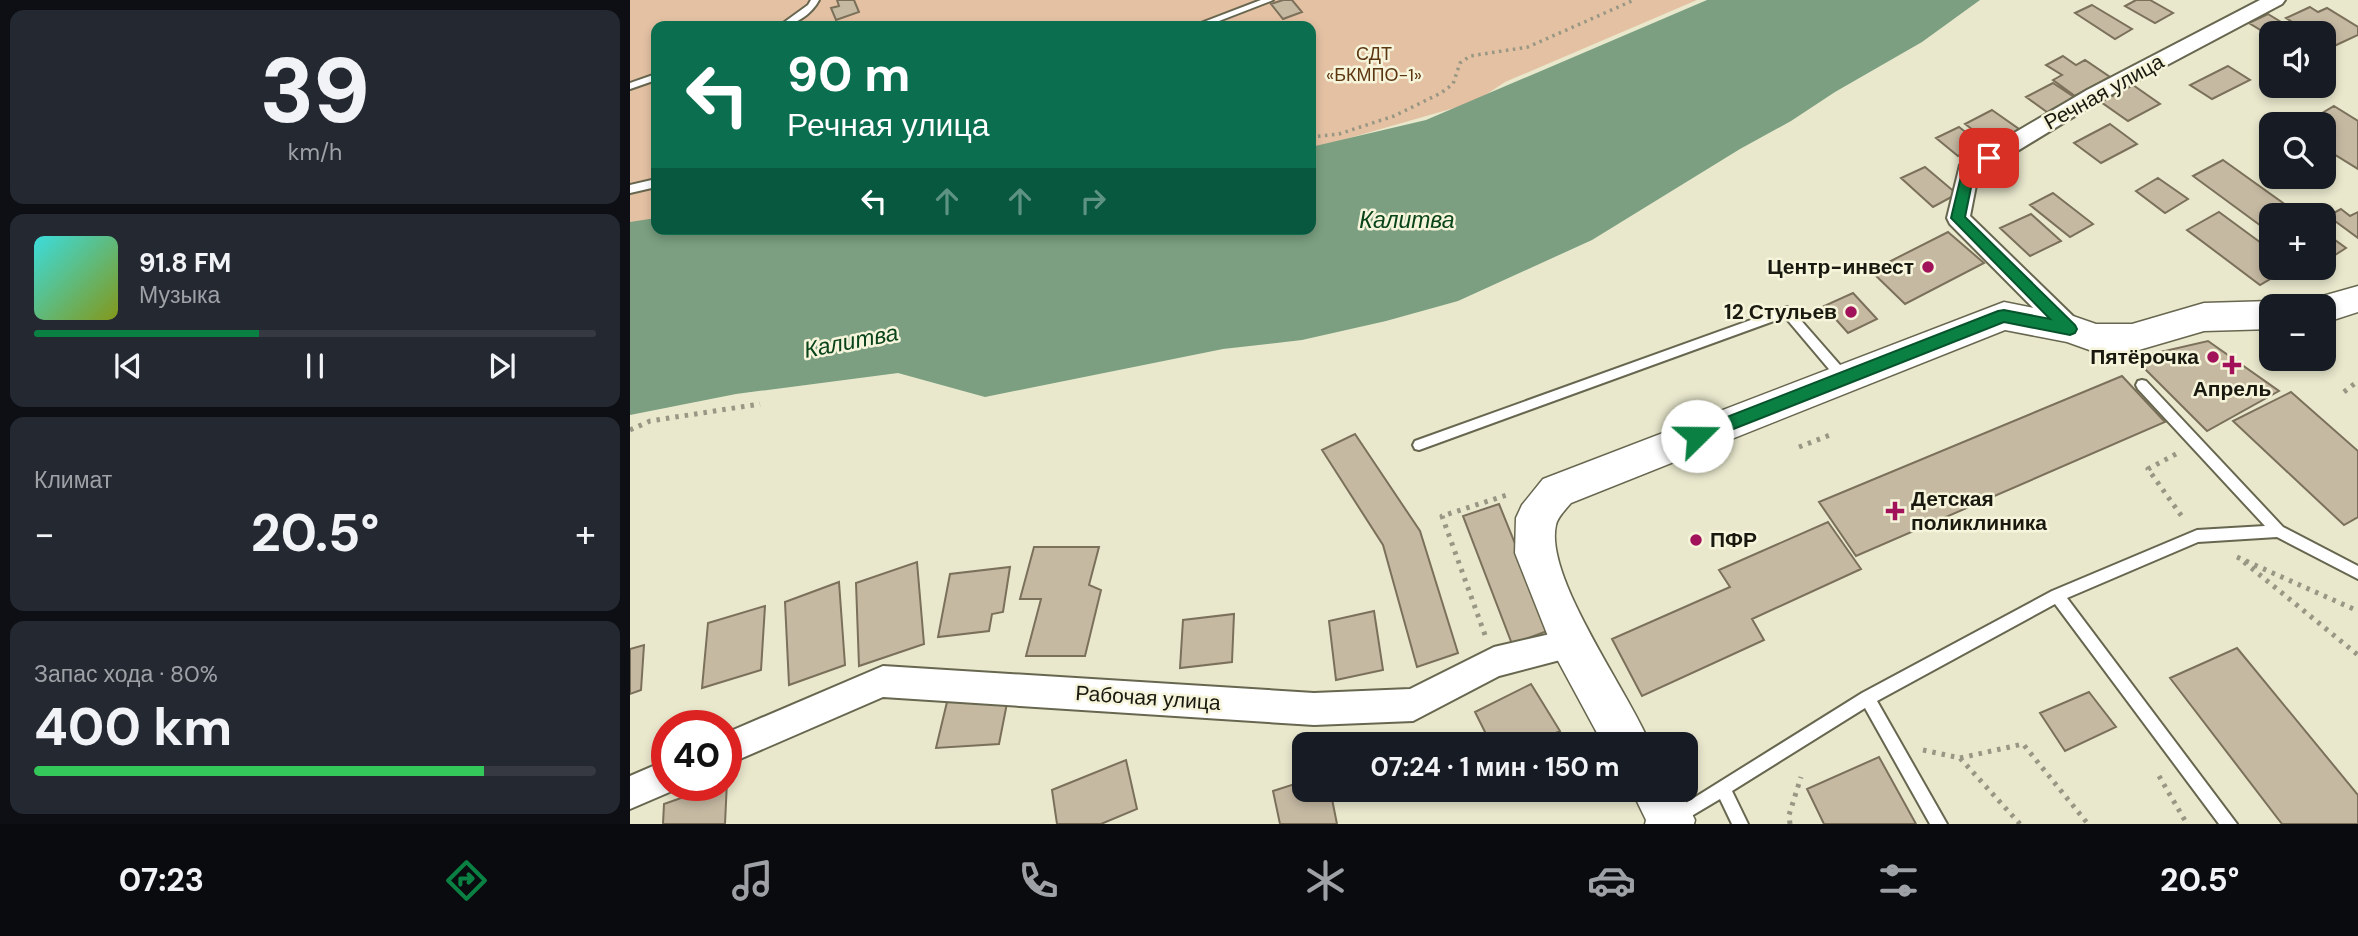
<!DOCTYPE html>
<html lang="ru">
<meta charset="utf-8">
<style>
:root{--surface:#171b24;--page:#242831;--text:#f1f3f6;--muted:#9ea1a6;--line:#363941;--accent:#0b8043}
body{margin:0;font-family:"DM Sans",sans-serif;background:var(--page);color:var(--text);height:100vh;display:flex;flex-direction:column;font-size:26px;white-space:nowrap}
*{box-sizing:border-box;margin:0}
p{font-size:23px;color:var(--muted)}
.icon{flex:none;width:38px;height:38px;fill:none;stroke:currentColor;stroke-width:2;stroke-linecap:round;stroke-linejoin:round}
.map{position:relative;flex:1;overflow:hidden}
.panel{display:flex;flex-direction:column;gap:10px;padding:10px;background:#0d0f14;width:630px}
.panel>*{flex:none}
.guide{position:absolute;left:21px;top:21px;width:665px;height:214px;border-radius:14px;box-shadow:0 4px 10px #0003;background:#0b6e4f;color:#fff;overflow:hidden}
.fabs{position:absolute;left:1629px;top:21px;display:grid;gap:14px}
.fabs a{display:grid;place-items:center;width:77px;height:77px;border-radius:14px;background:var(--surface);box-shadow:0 4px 10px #0003;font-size:35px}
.speed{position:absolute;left:21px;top:710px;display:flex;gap:14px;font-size:35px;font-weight:700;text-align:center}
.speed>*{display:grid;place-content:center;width:91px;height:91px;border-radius:50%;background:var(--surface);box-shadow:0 4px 10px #0003;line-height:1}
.speed .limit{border:10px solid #d22;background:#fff;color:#111}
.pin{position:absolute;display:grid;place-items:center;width:60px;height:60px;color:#fff;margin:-30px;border-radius:14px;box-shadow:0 4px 10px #0006}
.me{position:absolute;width:77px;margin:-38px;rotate:68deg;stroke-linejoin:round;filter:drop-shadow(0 0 5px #0008)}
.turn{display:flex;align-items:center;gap:24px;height:147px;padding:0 21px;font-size:32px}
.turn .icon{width:91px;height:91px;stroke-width:2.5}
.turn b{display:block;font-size:49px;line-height:60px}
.lanes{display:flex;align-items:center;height:66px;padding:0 21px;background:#0003;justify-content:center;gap:35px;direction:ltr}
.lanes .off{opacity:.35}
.big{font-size:52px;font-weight:700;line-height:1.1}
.panel .card{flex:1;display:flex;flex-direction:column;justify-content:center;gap:10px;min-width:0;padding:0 24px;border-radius:14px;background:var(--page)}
.panel .dial{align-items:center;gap:0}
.dial b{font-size:91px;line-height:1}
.song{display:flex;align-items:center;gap:21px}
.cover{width:84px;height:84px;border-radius:10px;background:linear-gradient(135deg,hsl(180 70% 55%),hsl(70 70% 35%))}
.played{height:7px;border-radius:4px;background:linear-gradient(90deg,var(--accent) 40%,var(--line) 40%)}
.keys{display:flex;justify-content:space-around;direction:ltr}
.heat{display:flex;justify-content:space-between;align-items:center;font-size:38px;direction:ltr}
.charge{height:10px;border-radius:5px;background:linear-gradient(90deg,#34c759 80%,var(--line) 0)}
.trip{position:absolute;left:662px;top:732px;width:406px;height:70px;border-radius:14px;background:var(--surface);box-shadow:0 4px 10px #0003;font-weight:700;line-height:70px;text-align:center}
.dock{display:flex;height:112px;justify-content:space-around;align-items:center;background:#090b0e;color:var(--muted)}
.dock .icon{width:49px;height:49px}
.dock .current{color:var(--accent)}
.dock b{font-size:32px;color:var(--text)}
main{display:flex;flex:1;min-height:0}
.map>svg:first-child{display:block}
.green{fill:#e4c1a3}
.water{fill:#7b9f80}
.building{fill:#c5b9a2;stroke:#7b705a;stroke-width:2}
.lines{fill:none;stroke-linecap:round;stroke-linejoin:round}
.lane-casing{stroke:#67664f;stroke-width:4}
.street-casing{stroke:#67664f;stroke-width:4}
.secondary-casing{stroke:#67664f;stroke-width:3}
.path-far1{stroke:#989783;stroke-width:3.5;stroke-dasharray:2.5 4.5;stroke-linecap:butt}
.path{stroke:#989783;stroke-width:5;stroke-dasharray:3.5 6;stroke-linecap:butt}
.lane{fill:#fff;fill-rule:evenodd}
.street{fill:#fff;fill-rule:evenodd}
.secondary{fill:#fff;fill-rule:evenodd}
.route{fill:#0b8043;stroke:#07532c;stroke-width:2}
.poi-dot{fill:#a1125a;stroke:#f6f5db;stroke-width:2.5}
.labels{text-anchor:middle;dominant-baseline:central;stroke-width:5;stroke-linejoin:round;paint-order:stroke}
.far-park-label{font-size:18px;fill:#5b3611;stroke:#f6f5db}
.street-label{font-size:21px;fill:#191910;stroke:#f6f5db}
.poi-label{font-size:21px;font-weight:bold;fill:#191910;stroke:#f6f5db;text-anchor:end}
.water-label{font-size:23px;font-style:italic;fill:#08431a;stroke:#f6f5db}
</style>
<main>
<section class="panel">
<div class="card dial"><b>39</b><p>km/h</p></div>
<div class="card">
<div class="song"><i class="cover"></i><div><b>91.8 FM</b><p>Музыка</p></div></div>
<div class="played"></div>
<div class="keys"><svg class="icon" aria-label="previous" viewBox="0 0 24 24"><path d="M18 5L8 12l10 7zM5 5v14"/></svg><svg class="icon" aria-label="pause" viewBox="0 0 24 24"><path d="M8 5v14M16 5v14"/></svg><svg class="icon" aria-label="next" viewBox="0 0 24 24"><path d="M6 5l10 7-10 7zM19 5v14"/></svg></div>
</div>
<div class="card"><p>Климат</p>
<div class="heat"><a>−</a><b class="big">20.5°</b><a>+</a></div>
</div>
<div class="card"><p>Запас хода · 80%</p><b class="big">400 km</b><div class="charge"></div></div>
</section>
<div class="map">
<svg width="1728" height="824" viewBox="0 0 1728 824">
<rect width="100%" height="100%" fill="#e9e8cd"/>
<!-- green -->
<path class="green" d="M0,0H1067L875,82L845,102L681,149V26H26V224L0,227Z"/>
<!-- water -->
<path class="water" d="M1077,0H1350L1292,42L1205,92L1161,121L1110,149L962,240L828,301L756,321L672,340L593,349L355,397L268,373L106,394L0,415V222L26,218V229H681V147L796,120Z"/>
<!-- building -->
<path class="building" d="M207,0H224L229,12L206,20L201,8L209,6Z
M653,0H662L672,12L653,19L641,4Z
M1506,0H1520L1543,13L1525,23L1495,6Z
M1462,5L1502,29L1485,39L1445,13Z
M1680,7L1688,12L1697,8L1728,27V35L1702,47L1694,42V33H1680L1656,18Z
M1638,14L1669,33H1642V37L1619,23Z
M1433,56L1446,65L1455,60L1480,77L1445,96L1423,80L1432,75L1416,65Z
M1598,66L1620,80L1582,99L1560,85Z
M1423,83L1444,97L1417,112L1396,97Z
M1503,85L1530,104L1498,121L1471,102Z
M1704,106L1728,121V169L1694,148V124H1674Z
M1362,110L1389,129L1362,144L1335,124Z
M1480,124L1507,144L1471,163L1444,143Z
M1329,127L1351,144L1328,156L1306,138Z
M1593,160L1670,215H1642V234L1563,176Z
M1295,167L1327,194L1303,207L1271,178Z
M1528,178L1558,199L1535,213L1506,191Z
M1423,193L1463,224L1440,237L1400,205Z
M1711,209L1720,216L1728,212V238L1698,216Z
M1589,212L1642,251V268H1659L1630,285L1557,230Z
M1401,214L1431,241L1400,256L1370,228Z
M1318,232L1354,263L1275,304L1241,271Z
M1694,232L1716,248L1694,262Z
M1223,293L1247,319L1218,333L1194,306Z
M1578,341L1649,391L1577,431L1504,358Z
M1492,376L1535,422L1226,556L1189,502Z
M1661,392L1728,451V517L1714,525L1603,421Z
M725,434L790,531L828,653L787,667L753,545L692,450Z
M869,504L920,630L882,644L833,516Z
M1198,522L1231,569L1122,619L1134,640L1012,696L982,639L1100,587L1089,570Z
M404,547H469L459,585L471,590L455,656H396L411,599H390Z
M287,562L294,644L229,666L226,583Z
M380,567L373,612L362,614L359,631L308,637L320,574Z
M209,582L215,665L159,685L155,602Z
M135,606L131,670L72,688L78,623Z
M744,611L753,670L706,680L699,621Z
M604,614L602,662L550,668L553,620Z
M14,645L11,690L0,694V649Z
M1607,648L1728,795V824H1652L1540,678Z
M901,684L930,731L904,744H861L845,712Z
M1459,692L1486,727L1435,751L1410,713Z
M378,698L369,744L306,748L317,702Z
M1249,757L1286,824H1194L1177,789Z
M496,760L507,809L471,824H427L422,790Z
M97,781L95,824H33L34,804L85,786H96Z
M674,781V789H700L707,824H650L643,791Z"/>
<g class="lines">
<!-- lane casing -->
<g class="lane-casing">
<path id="lane" d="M181,0H189C182,14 164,26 149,26L178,5Z
M631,0H643L576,26H563Z
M26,74V80L0,89V83Z
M26,179V187L0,193V185Z
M1157,307L1161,309L1217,373L1219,377L1217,381H1209L1155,317L789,450L785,449L783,445L785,441Z
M1512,380L1516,381L1653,527L1728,566V579L1647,537L1568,542L1437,598L1607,824H1589L1425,604L1247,701L1317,824H1300L1235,708L1102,791L1118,824H1102L1090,799L1053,821L1048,824L1043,821L1040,816L1043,811L1232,693L1422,591L1567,530L1635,526L1508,389L1506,385L1508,381Z"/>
</g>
<!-- street casing -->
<g class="street-casing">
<path id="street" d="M1630,0H1655L1652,4L1471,100L1348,175L1340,216L1449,322L1452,329L1449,336L1440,339L1431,336L1320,224L1317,218L1330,165L1457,90Z
M942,629L953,634L957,644L953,654L869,676L783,721L684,725L253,697L96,765V733L253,666L684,693L780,689L864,647Z
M37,760V786L49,788L0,809V776Z"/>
</g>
<!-- secondary casing -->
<g class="secondary-casing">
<path id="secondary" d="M1728,286V312L1694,323V306H1678L1682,299Z
M1642,301L1655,306H1642V329L1574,331L1502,352H1465L1437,342L1375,330L941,503C936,509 927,518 926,525C914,577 999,692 1020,744H973L927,659L885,553L886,518L892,505L913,479L1374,302L1440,315L1466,324H1502L1574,303Z
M1001,789H1050L1065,820L1064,824H1015L1016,820Z"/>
</g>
<!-- path-far1 -->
<path class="path-far1" d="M681,137L709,134L764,116L811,93L823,84L830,63L840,56L898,47L1004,0
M1638,354L1642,353"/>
<!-- path -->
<path class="path" d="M1714,392L1728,381
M0,430L20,421L130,404
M1169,447L1200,435
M1546,454L1518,469L1553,518
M1607,557L1728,611
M1614,562L1728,655
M855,635L812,516L880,494
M1293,750L1330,758L1390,824
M1330,758L1393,744L1458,824
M1529,776L1557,824
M1160,824L1159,815L1171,777"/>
<!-- lane -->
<use href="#lane" class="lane"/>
<!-- street -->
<use href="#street" class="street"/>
<!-- secondary -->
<use href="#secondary" class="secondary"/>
</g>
<!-- route -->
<path class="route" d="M1359,154L1365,158L1344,173L1335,217L1445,325L1447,329L1445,333L1440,335L1374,322L1073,441H1061L1059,436L1061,431L1368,311L1374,310L1420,319L1321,218L1333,168Z"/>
<!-- markers -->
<g class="poi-dot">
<circle cx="1298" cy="267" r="7"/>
<circle cx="1221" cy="312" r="7"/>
<circle cx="1583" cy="357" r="7"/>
<path d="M1598.5 354.5h7v7h7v7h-7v7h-7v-7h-7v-7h7z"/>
<path d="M1261.5 500.5h7v7h7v7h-7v7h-7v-7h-7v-7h7z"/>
<circle cx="1066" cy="540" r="7"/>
</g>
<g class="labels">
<!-- far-park labels -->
<g class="far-park-label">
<text x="744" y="54">СДТ<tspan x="744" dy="21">«БКМПО-1»</tspan></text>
</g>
<!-- street labels -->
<g class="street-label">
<text transform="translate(1474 92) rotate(-29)">Речная улица</text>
<text transform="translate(518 698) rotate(4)">Рабочая улица</text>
</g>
<!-- poi labels -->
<g class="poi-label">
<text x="1284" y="267">Центр-инвест</text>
<text x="1207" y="312">12 Стульев</text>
<text x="1569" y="357">Пятёрочка</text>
<text x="1602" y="389" text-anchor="middle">Апрель</text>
<text x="1281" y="499" text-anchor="start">Детская<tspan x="1281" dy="24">поликлиника</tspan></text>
<text x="1080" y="540" text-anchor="start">ПФР</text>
</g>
<!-- water labels -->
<g class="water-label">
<text x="777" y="220">Калитва</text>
<text transform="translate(221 341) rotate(-11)">Калитва</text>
</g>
</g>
</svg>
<div class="fabs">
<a><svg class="icon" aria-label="sound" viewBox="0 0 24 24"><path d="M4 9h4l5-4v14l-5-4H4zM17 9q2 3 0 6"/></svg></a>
<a><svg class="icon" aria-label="search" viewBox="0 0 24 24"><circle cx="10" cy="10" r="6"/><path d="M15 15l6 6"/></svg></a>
<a>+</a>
<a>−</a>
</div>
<div class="speed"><div class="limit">40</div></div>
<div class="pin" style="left:1359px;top:158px;background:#d93025"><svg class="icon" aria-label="arrive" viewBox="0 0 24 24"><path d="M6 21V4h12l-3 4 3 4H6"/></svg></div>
<svg class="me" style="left:1067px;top:436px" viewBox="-20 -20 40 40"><circle r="19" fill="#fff"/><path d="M0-13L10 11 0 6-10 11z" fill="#0b8043"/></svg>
<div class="trip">07:24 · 1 мин · 150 m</div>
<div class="guide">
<div class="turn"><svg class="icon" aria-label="left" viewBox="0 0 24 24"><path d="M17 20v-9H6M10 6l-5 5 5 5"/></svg><div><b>90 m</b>Речная улица</div></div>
<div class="lanes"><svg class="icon" aria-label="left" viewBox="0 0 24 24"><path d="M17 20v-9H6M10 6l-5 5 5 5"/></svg><svg class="icon off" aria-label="ahead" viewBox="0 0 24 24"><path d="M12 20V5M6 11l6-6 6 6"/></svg><svg class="icon off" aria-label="ahead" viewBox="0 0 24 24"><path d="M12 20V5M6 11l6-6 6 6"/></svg><svg class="icon off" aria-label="right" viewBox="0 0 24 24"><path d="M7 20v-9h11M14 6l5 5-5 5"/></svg></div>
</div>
</div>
</main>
<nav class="dock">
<b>07:23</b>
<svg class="icon current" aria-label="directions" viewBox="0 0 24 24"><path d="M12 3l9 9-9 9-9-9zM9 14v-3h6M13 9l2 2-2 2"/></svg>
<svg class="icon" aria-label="music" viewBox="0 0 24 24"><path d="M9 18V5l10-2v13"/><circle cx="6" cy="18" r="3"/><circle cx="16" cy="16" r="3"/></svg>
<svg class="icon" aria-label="phone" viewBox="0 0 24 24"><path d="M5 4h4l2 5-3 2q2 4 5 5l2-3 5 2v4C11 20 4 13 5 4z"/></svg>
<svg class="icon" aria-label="climate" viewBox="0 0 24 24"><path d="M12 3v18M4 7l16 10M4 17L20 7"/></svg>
<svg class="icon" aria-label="car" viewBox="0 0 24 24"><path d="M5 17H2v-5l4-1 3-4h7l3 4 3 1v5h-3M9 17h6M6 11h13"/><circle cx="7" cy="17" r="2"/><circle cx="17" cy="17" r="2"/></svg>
<svg class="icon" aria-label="filters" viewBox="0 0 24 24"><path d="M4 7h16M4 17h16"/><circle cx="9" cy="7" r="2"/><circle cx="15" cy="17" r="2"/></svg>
<b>20.5°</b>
</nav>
